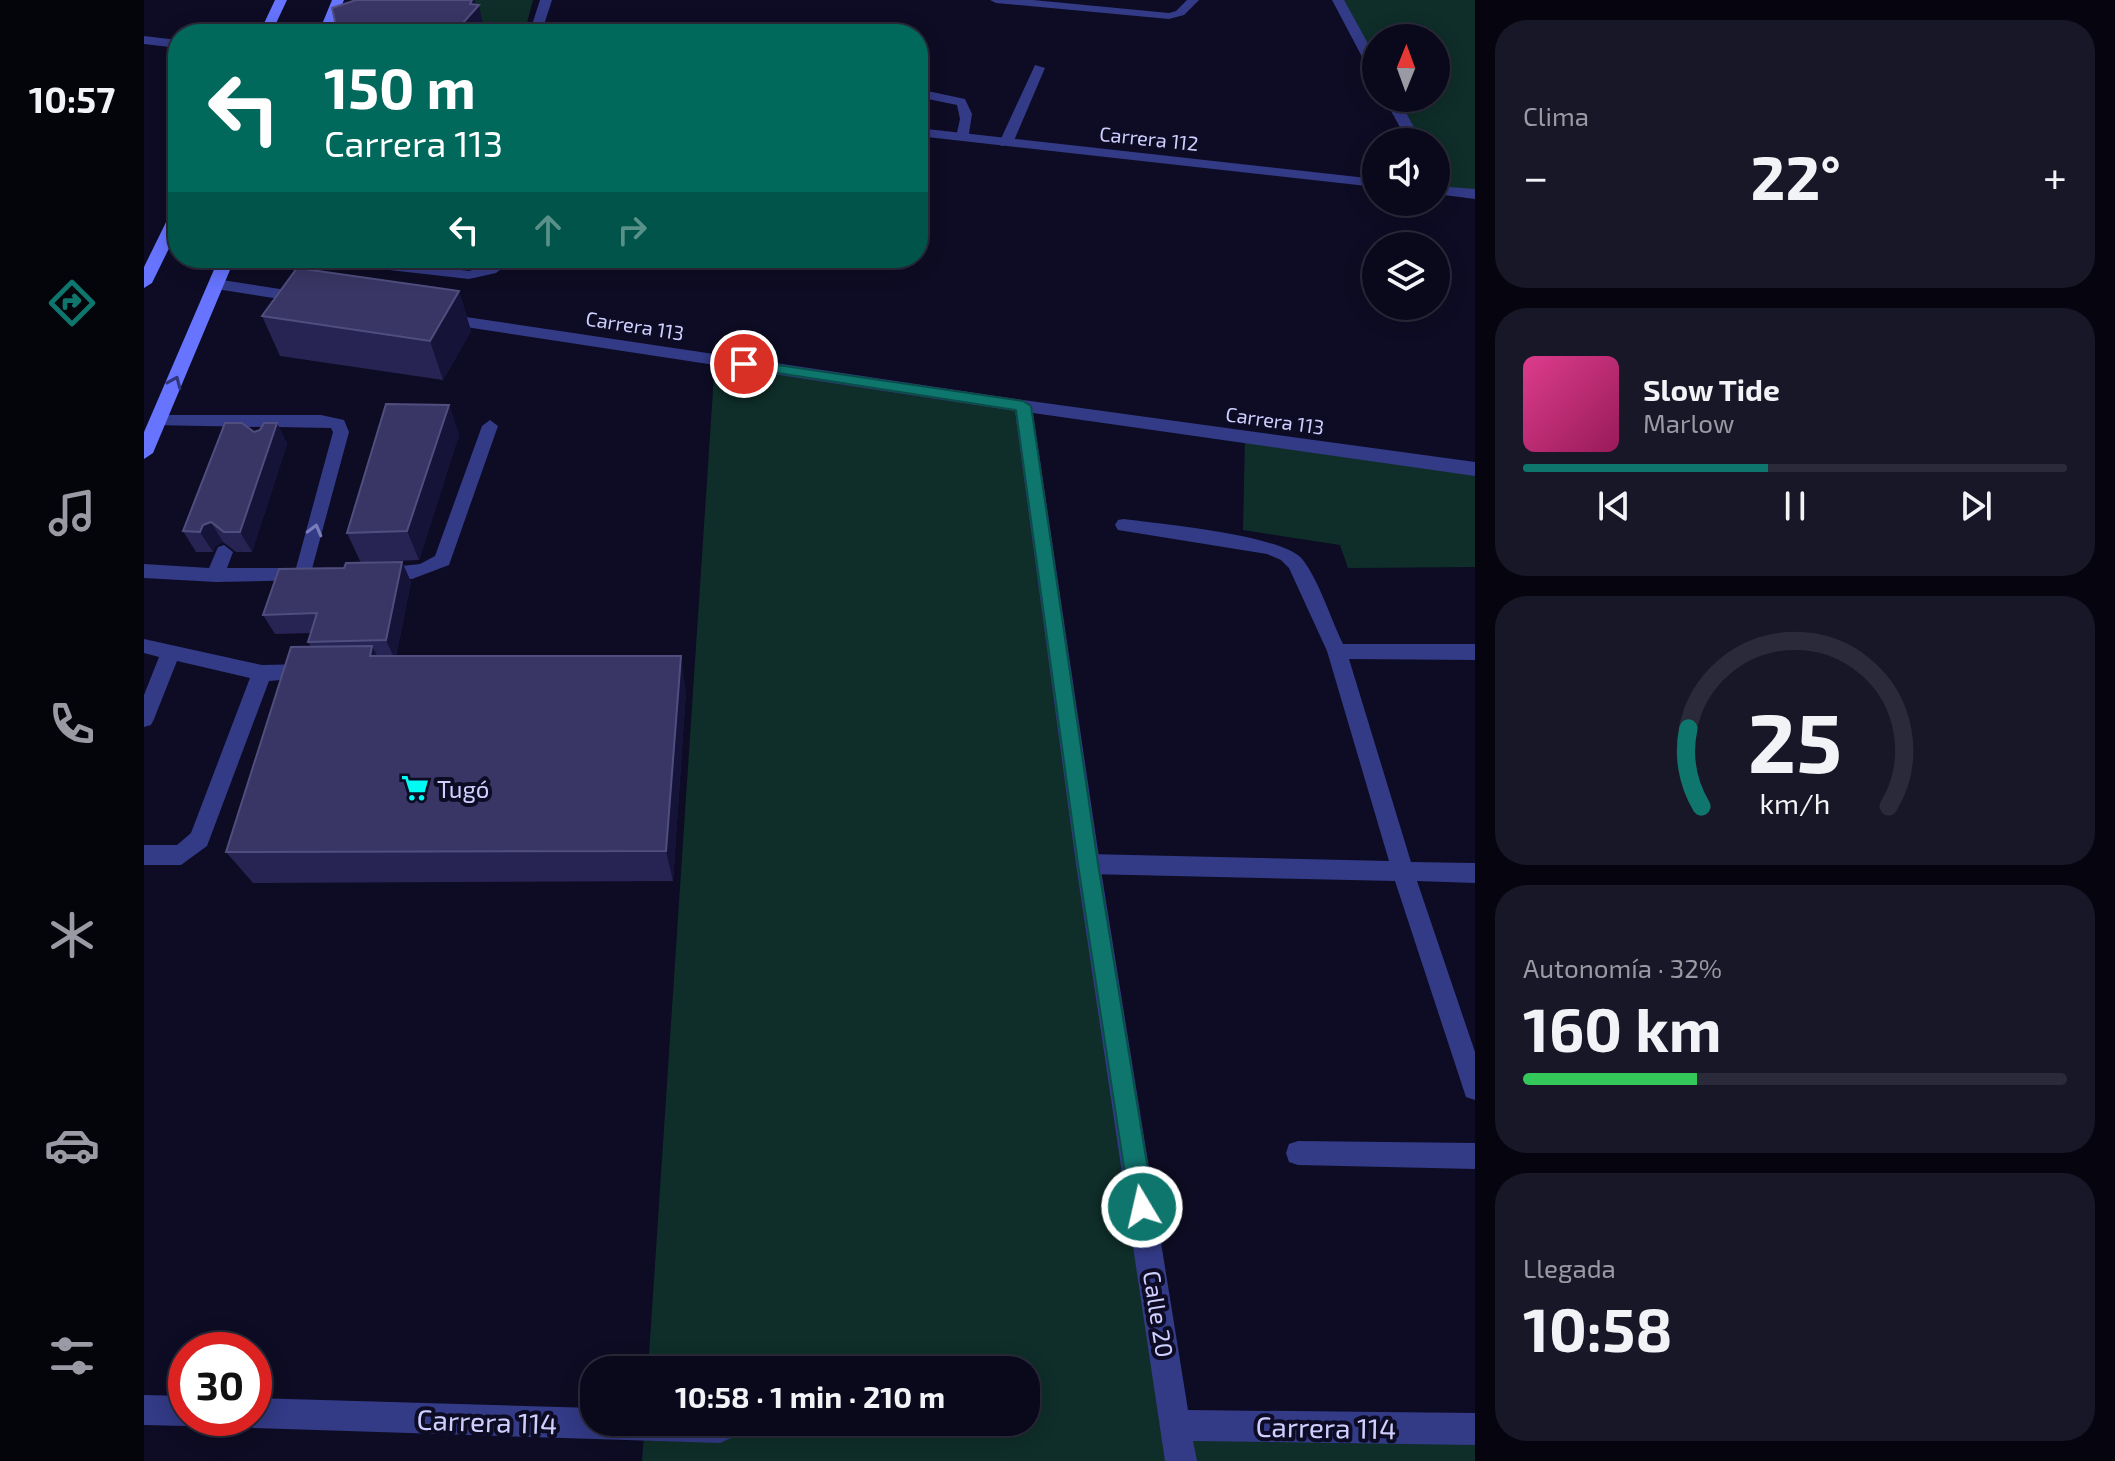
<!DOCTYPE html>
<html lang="es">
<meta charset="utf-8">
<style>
:root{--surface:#0a091b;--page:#181728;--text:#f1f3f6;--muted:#999aa3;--line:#2a2a3a;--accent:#0f766e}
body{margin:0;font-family:"Exo 2",sans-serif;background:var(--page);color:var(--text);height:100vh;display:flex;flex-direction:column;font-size:30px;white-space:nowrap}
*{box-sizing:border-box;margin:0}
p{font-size:26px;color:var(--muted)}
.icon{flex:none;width:44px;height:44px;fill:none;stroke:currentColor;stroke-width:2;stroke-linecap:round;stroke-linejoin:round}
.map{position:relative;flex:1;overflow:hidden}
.drawer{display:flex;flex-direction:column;gap:20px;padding:20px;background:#06050f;width:640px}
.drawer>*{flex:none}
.top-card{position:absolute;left:24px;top:24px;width:760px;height:244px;border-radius:32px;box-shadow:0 4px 20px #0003,0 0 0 2px var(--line);background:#00695c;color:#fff;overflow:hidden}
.needle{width:52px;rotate:1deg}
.controls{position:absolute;left:1218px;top:24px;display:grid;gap:16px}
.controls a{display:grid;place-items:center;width:88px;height:88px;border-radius:50%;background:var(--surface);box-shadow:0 4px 20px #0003,0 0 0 2px var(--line);font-size:40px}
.speed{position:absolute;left:24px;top:1332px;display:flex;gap:16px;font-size:40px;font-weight:700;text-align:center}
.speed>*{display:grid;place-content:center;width:104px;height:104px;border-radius:50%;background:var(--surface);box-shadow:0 4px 20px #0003,0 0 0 2px var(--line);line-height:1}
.speed .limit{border:12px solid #d22;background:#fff;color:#111}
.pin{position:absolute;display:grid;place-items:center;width:68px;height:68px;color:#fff;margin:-34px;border:4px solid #fff;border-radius:50%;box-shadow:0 2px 8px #0007}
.me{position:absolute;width:88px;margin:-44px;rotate:351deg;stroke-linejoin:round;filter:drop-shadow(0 0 6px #0008)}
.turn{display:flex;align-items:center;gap:28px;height:168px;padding:0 24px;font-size:36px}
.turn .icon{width:104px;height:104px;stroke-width:2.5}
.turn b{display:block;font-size:56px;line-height:68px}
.lanes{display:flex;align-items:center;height:76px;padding:0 24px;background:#0003;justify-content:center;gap:40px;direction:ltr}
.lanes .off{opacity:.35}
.big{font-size:60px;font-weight:700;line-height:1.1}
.drawer .card{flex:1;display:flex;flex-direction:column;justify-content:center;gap:12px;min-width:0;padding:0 28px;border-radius:32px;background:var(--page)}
.drawer .dial{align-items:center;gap:0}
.dial svg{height:208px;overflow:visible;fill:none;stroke:var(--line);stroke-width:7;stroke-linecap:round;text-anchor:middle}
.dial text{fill:var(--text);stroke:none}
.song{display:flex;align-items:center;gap:24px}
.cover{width:96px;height:96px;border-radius:12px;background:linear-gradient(135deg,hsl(330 70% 55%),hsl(330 70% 35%))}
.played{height:8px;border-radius:4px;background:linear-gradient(90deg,var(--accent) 45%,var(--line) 45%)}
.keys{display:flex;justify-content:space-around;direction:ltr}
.heat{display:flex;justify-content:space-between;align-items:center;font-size:44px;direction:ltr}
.charge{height:12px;border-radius:6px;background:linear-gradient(90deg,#34c759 32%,var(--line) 0)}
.trip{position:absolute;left:436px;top:1356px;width:460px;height:80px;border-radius:32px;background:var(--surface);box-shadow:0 4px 20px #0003,0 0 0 2px var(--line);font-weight:700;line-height:80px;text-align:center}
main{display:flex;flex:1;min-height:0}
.tabs{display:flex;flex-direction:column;width:144px;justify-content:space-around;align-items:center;background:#04040b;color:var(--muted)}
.tabs .icon{width:56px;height:56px}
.tabs .active{color:var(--accent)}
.tabs b{font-size:36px;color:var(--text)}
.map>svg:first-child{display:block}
.green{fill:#0f2e29}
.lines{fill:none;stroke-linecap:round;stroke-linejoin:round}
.service{fill:#333a86;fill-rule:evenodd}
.minor{fill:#333a86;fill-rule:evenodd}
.secondary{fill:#6674ff;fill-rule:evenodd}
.wall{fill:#272453}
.shaded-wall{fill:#151338}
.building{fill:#393665;stroke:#504e7e;stroke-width:2}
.oneway{stroke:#31367c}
.oneway2{stroke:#797dbc}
.route{fill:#0f766e;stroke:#0a4d48;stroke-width:2}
.labels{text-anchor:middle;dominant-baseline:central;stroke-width:8;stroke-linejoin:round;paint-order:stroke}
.far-street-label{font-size:20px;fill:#cfcfff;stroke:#0d0c24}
.poi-label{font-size:24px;fill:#cfcfff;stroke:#0d0c24;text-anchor:start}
.street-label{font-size:24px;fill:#cfcfff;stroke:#0d0c24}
.near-street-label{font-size:28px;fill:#cfcfff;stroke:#0d0c24}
</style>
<main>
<nav class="tabs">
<b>10:57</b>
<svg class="icon active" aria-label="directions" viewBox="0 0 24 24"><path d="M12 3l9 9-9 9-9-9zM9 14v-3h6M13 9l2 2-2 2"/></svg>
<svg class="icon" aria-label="music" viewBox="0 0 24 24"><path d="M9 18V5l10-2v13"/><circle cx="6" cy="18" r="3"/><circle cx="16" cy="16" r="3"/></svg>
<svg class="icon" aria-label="phone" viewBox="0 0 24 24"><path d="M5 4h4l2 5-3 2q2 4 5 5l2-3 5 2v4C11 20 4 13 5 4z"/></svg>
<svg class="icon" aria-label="climate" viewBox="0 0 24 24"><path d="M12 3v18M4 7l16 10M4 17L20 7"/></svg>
<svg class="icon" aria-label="car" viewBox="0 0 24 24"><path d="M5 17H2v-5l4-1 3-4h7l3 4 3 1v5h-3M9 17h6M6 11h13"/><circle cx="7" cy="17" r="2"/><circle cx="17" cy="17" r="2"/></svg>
<svg class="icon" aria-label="filters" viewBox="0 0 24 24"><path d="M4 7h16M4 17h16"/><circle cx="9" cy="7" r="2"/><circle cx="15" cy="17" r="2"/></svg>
</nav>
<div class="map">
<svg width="1331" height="1461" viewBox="0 0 1331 1461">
<rect width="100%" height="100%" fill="#0d0c24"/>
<!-- green -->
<path class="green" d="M330,0H389L380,34H337Z
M1194,0H1331V194L1296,190L1292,182V142H1271L1247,98H1292V38H1232V70Z
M571,360L879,406L1032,1425L1331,1429V1461H498L501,1422H882V1370H504Z
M1101,438L1331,469V567L1204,568L1196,545L1099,530Z"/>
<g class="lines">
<!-- service -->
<path class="service" d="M846,0H889L1025,13L1032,11L1043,0H1055L1040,15L1025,19L852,3Z
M0,36L34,40V48L0,44Z
M891,65L901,68L869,143L857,146L855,143Z
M774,89L821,99L828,114L824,140L812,137L816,119L813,105L774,97Z
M167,258H213L325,271C342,267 353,258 371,258L352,273L325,279L174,262Z
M14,415H177L200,420L205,432L165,580L72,582L0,578V564L65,568L74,547L80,545L89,552L83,568H152L189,432L187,428L134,427L130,436L124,438L116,432L118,427L8,425V417Z
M346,420L354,426L305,565L268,579H229L226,574L229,569L276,564L291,556L338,426Z
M980,519C1015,524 1141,535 1159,560C1176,583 1186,617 1199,644H1331V660L1205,659L1267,862L1331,863V883L1273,881L1331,1052V1100L1322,1097L1319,1088L1251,881L944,874L936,871L933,864L936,857L944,854L1245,861L1183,651L1145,568L1137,560L1123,554L974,530L971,525L974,520Z
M0,639L118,665L165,664L172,667L175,672L172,677L125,681L63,846L37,865H0V845H33L47,833L106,678L33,661L10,719L7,725L0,727V695L15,657L0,653Z
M1154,1141L1331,1143V1169L1154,1165L1145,1162L1142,1153L1145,1144Z"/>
<!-- minor -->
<path class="minor" d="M396,0H408L397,34H385Z
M1188,0H1200L1232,58V74L1225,70Z
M1240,98H1254L1278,142H1264Z
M774,128L1232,179V187L774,136Z
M1292,186L1331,189V199L1292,194Z
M72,279L162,293L170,298L162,303L66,288V280Z
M295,313L879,400L1331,462V476L889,413L956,864L1044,1410L1331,1413V1445L1049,1441L1053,1461H1021L932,864L871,411L289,322L287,318L289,314Z
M0,1395L42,1396V1418H55L53,1422L42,1426L0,1425Z
M110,1398L450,1408V1422H589L592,1427L587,1438L576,1443L110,1428L99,1424L97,1418H110Z"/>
<!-- secondary -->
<path class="secondary" d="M131,0H143L127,34H115Z
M188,0H200L186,34H174Z
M34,209V230L8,283L0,288V267L26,214Z
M75,258H91L9,453L0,459V432Z"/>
</g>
<!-- wall -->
<path class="wall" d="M276,258H321L318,264Z
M315,291L327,331L299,380L136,356L118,316Z
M305,405L315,435L275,560L226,562H258L267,582L252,656L542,691L529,881L109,883L82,852L167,647L164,642L167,633L131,634L119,615L217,563L203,533Z
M133,423L143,444L108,552H92L79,542L71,546L69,552H52L39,531L110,432Z"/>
<!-- shaded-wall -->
<path class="shaded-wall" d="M307,0H331L333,8L335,5L341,34H309Z
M315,291L327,331L299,380L286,341Z
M305,405L315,435L275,560L263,531Z
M133,423L143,444L108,552L96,532Z
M67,522L79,542L71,546L69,552L56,532L59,525Z
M258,562L267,582L251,660L242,640Z
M228,646L247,682L226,656Z
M537,656L542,691L529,881L522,851Z"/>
<!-- building -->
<path class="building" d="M212,0H328L326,4L335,5L309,34H194L188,8Z
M153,268L315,291L286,341L118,316Z
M242,404L305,405L263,531L203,533Z
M81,423H98L110,432L116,430L120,423H133L96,532H80L67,522L59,525L56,532L39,531Z
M258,562L242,640L164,642L173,613L119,615L135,569L200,568L202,563Z
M228,646L226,656H537L522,851L82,852L147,647Z"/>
<!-- one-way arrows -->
<defs><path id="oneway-chevron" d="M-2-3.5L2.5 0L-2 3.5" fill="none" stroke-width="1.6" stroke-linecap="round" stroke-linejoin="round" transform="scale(2)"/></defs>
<use class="oneway" href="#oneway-chevron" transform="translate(31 382) rotate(-67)"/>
<use class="oneway2" href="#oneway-chevron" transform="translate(171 530) rotate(-75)"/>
<!-- route -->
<path class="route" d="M600,360L879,401L887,406L954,864L1010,1207L1006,1215L998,1219L990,1215L986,1207L934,864L872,410L595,367V361Z"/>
<!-- icons -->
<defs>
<g id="supermarket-bare" transform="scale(2.16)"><path d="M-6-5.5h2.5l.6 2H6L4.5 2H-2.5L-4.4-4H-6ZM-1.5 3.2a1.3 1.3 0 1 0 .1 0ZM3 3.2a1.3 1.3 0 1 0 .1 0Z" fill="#00faf4" stroke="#0d0c24" stroke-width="2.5" paint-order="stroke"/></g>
</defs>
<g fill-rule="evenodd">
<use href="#supermarket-bare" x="271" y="788"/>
</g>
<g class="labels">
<!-- far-street labels -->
<g class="far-street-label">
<text transform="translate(1005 138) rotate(6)">Carrera 112</text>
<text transform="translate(491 325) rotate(9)">Carrera 113</text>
<text transform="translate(1131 420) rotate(8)">Carrera 113</text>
</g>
<!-- poi labels -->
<g class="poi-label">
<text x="293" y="788">Tugó</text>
</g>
<!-- street labels -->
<g class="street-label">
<text transform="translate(1015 1314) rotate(81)">Calle 20</text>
</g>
<!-- near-street labels -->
<g class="near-street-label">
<text transform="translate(343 1421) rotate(2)">Carrera 114</text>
<text transform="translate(1182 1427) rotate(1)">Carrera 114</text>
</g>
</g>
</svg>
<div class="controls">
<a><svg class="needle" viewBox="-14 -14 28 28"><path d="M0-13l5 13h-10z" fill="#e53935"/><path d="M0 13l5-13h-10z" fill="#999aa3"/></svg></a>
<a><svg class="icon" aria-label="sound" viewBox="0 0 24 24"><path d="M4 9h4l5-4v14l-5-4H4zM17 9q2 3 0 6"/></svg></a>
<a><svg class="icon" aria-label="layers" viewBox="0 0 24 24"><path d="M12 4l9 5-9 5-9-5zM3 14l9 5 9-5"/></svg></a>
</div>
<div class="speed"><div class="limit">30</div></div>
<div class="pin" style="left:600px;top:364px;background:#d93025"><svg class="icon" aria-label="arrive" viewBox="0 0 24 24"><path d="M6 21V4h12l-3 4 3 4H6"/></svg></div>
<svg class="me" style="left:998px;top:1207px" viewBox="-20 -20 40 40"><circle r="17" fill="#0f766e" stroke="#fff" stroke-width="3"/><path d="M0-11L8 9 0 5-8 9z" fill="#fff"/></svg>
<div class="trip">10:58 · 1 min · 210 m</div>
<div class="top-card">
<div class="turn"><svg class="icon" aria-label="left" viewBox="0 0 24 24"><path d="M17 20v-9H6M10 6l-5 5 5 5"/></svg><div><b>150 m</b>Carrera 113</div></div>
<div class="lanes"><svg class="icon" aria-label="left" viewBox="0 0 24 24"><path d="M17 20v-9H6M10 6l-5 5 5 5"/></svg><svg class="icon off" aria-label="ahead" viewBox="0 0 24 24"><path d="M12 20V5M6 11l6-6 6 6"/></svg><svg class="icon off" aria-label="right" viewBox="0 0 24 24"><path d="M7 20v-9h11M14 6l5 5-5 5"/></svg></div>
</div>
</div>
<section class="drawer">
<div class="card"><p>Clima</p>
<div class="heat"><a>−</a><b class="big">22°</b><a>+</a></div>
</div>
<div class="card">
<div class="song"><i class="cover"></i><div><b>Slow Tide</b><p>Marlow</p></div></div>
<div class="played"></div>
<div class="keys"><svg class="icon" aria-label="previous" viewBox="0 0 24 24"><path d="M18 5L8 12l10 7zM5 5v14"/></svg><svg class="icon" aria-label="pause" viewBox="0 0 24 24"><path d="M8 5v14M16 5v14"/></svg><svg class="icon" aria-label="next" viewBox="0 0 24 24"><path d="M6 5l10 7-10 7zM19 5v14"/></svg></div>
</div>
<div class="card dial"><svg viewBox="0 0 100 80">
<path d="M14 69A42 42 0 1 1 86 69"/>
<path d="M14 69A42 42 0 0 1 9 39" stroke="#0f766e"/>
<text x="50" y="56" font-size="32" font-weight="700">25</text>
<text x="50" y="72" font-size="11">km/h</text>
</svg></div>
<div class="card"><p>Autonomía · 32%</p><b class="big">160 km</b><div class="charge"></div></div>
<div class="card"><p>Llegada</p><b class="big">10:58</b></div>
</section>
</main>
